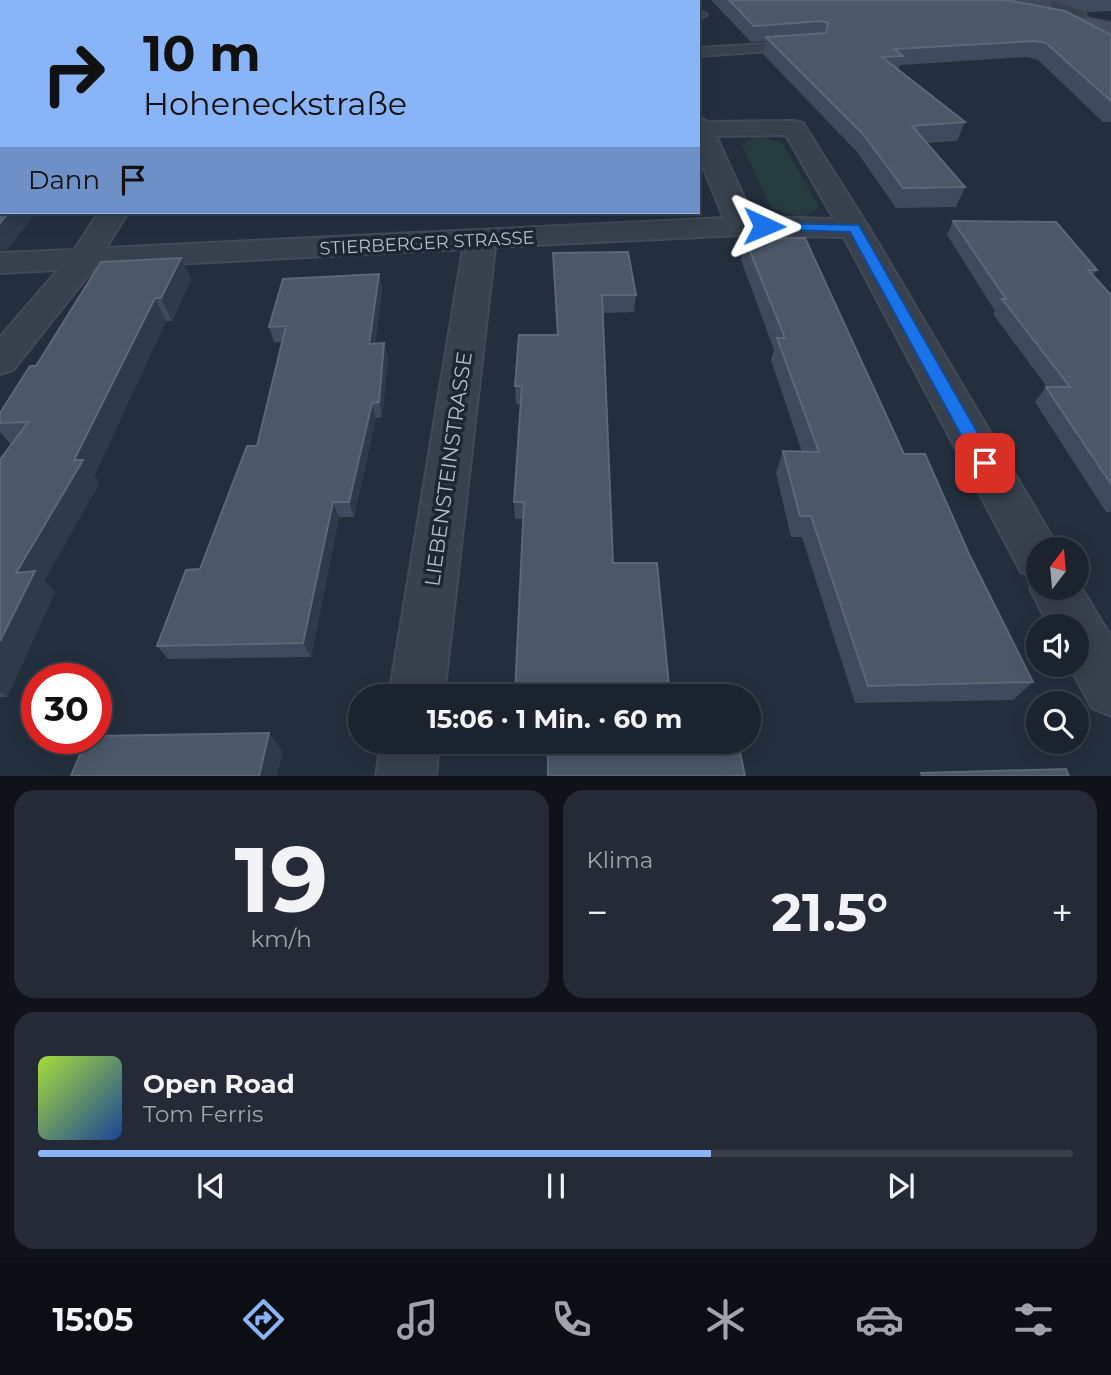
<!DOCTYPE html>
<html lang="de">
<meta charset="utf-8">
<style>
:root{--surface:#1b232e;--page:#242b36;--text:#f1f3f6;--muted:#a0a4aa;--line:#39404a;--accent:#8ab4f8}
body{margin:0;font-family:Montserrat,sans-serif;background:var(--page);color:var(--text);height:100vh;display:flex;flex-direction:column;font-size:26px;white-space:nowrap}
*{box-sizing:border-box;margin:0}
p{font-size:23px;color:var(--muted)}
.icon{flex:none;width:38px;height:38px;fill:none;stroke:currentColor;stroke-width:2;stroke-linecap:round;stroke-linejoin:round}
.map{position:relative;height:776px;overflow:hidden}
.sheet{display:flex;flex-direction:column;gap:14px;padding:14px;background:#0f1319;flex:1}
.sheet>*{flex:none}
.top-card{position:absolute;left:0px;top:0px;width:700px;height:214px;box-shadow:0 4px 18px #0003,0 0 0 2px var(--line);background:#8ab4f8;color:#111;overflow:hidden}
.needle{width:46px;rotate:16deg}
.tools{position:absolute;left:1026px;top:537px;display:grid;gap:14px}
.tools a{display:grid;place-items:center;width:63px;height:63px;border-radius:50%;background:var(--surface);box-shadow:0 4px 18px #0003,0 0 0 2px var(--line);font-size:35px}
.speed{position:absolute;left:21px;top:663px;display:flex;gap:14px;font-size:35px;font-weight:700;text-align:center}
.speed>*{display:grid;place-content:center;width:91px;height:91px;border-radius:50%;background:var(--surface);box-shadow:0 4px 18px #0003,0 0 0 2px var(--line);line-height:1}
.speed .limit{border:10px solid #d22;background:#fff;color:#111}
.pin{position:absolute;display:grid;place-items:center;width:60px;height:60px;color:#fff;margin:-30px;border-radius:14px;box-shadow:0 4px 10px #0006}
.me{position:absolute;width:77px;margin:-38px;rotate:91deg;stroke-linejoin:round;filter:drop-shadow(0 0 5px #0008)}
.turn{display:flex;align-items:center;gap:24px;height:147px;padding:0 28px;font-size:32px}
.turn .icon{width:91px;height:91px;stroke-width:2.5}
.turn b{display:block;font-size:49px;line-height:60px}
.then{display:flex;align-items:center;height:66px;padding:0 28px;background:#0003;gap:14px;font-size:26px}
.big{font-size:52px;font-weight:700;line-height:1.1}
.sheet .tile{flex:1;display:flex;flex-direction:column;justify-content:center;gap:10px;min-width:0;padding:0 24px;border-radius:21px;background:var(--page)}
.sheet .dial{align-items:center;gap:0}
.dial b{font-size:91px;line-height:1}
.song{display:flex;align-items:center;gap:21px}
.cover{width:84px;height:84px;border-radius:10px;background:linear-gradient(135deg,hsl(80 70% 55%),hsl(220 70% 35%))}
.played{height:7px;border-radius:4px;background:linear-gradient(90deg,var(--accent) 65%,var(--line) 65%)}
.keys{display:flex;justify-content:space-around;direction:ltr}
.heat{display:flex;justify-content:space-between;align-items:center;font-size:38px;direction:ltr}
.sheet .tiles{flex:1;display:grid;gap:14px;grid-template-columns:1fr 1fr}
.tile:last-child{grid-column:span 2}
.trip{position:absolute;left:348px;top:684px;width:413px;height:70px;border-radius:35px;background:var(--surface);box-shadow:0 4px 18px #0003,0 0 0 2px var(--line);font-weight:700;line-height:70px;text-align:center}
.tabs{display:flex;height:112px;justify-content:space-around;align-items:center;background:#0b0e12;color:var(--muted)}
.tabs .icon{width:49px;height:49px}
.tabs .current{color:var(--accent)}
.tabs b{font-size:32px;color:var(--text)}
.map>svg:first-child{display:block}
.green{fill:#263c3f}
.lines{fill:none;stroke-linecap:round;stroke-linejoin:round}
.service-casing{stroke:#414a57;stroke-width:4}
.minor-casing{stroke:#414a57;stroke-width:4}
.secondary-casing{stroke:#414a57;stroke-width:4}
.service{fill:#38414e;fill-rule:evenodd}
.minor{fill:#38414e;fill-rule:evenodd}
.secondary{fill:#465061;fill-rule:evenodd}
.wall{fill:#3f4b5c}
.shaded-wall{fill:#2f3b4b}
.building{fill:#4b5868;stroke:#5c6777;stroke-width:2}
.route{fill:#1a73e8;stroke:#114b97;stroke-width:2}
.labels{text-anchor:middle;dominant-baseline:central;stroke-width:7;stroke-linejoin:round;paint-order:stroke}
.far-street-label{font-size:18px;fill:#b4bcc9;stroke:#1d2633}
.street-label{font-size:21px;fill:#b4bcc9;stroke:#1d2633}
</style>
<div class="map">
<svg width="1111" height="777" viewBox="0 0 1111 777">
<rect width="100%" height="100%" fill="#242f3e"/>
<!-- green -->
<path class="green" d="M758,135L783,144L819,207L802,218L771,208L742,145Z"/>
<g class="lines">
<!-- service casing -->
<g class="service-casing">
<path id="service" d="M1034,0H1051L1085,12L1087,23L1077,26L1075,16Z
M698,11L705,13L707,15L698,19Z
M795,42L801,46L800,49L698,56V48Z"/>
</g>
<!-- minor casing -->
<g class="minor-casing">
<path id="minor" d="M215,0H233L214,2Z
M628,0H646L647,2H629Z
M698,117L708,122L794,121L803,123L806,128L869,228L1055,542L1058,550H1038V588H1076V579L1111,637V716L1092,708L1069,665H1076V626H1049L1030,588L1035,577L1021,572L844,237L742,235L495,247L444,696H389L463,249L94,268L13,370L0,374V337L58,270L0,273V253L74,250L99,212H128L106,248L724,218L698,155ZM786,135L834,219L753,217L716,136Z
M381,742H439L436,777H376Z"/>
</g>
<!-- secondary casing -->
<g class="secondary-casing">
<path id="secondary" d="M953,0H990L1111,23V35L962,5Z"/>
</g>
<!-- service -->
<use href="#service" class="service"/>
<!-- minor -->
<use href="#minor" class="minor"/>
<!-- secondary -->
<use href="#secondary" class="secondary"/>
</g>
<!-- wall -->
<path class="wall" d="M711,0H1052L1049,8L1111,35V122H1103L1038,60L1027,57L900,65L898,70L965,122L957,141L927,143L965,187L956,207L896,208L857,152L763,54L766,41L751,42Z
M1057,0H1111V11L1088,12Z
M953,221L1097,270L1093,276L1111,295V512H1106L1035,402L1046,387H1047L993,314L995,311L947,235Z
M745,239L904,454L969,554L1033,682L1013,700L855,703L802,537H791L776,473L783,451L802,452L771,360L774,350L741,260Z
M553,253L636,295L634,312L603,313L613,563L670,696H515L523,519H515L514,502L521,405L516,404L515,386L557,335Z
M181,258L191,280L172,321H166L94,476L99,483L44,581L55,592L7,697H0V460L11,445L0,432V413L36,366Z
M379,274L382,289L375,343H384L388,358L382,417L376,418L354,517H339L311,657L168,659L157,646L200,569L257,446L282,342H274L269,327Z"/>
<!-- shaded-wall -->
<path class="shaded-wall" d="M204,0H217V2H203Z
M0,61H2V79H0Z
M9,212H37L7,250L0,251V223Z
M181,258L191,280L172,321L161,298Z
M379,274L382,289L372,359L369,344Z
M155,298L166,321L94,476L99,483L44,581L55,592L7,697L0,692V641L16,573L74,460Z
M384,343L388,358L382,417L379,402Z
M372,403L376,418L354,517L349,502Z
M333,502L339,517L311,657L303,643Z
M269,733L283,752L277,776H259Z"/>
<!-- building -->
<path class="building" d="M0,0H204L203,2H2V61H0Z
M258,0H290V2H257Z
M411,0H468V2H411Z
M574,0H622V2H574Z
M729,0H1007L1065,11L1111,35V101L1046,43L1035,41L894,49L903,56L882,57L965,122L912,126L965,187L903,188L863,134L766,37L826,33L828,23L822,21L754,26Z
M2,96V212H9L0,223V97Z
M953,221L1056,222L1097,270H1088L1111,295V484L1046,387H1070L1002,299H1006Z
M805,238L904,454H925L969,554L1033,682L868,686L811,516H800L783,451L819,452L777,338H785L745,239Z
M628,252L636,295H602L613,563H657L670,696H547V694H515L524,502H514L522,386H515L519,335H558L553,253Z
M181,258L161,298H155L74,460H83L16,573L35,571L0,641V460L28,422L0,423V413L30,366H36L101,262Z
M379,274L369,344L384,343L379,402L372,403L349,502H333L303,643L157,646L186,570L200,569L247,446H257L286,326L269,327L283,279Z
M269,733L259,776H71L87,738H96V736Z
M548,742H675V744L738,742L745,776H548Z
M1066,769L1069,776H922L921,773Z"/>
<!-- route -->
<path class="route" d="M764,223L859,225L992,458L994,463L992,468H979L850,232L760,229V224Z"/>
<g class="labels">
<!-- far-street labels -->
<g class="far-street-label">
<text transform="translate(427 243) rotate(-3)">STIERBERGER STRASSE</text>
</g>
<!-- street labels -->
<g class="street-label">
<text transform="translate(448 469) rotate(-82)">LIEBENSTEINSTRASSE</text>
</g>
</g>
</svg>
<div class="tools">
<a><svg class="needle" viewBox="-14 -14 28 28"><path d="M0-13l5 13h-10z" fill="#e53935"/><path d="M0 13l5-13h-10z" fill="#a0a4aa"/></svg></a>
<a><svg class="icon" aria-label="sound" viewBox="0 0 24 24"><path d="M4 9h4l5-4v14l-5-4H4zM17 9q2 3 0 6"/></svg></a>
<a><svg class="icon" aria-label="search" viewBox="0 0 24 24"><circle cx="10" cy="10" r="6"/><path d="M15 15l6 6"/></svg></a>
</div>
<div class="speed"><div class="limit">30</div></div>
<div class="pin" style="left:985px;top:463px;background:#d93025"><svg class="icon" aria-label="arrive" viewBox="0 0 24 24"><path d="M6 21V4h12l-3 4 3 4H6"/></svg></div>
<svg class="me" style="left:764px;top:226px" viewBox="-20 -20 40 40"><path d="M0-17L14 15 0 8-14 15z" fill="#1a73e8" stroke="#fff" stroke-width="4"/></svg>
<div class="trip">15:06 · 1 Min. · 60 m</div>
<div class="top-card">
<div class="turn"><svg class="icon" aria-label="right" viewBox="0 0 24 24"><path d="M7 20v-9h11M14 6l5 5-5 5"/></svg><div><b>10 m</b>Hoheneckstraße</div></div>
<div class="then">Dann<svg class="icon" aria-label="arrive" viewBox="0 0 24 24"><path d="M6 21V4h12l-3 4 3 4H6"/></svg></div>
</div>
</div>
<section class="sheet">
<div class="tiles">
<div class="tile dial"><b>19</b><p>km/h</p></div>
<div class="tile"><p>Klima</p>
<div class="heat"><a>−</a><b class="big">21.5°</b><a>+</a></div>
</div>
<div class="tile">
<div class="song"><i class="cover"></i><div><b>Open Road</b><p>Tom Ferris</p></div></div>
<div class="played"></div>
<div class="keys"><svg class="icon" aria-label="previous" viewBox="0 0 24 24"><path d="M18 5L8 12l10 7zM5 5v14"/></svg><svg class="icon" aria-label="pause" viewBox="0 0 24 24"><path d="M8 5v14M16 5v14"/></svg><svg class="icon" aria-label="next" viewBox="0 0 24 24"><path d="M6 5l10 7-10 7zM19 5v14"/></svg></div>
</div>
</div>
</section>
<nav class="tabs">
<b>15:05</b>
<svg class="icon current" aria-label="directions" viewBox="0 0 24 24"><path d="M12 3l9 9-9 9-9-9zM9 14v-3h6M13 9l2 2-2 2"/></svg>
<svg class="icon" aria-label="music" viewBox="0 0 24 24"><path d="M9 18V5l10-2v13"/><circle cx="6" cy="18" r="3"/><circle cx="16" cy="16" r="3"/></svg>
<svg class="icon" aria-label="phone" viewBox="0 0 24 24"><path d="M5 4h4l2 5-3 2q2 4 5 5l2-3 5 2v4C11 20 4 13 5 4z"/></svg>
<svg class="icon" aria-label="climate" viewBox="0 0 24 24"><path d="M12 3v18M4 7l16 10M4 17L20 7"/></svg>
<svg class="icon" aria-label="car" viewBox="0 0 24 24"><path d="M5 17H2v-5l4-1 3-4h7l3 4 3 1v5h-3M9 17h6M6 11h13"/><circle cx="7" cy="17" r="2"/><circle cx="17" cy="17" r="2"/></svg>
<svg class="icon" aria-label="filters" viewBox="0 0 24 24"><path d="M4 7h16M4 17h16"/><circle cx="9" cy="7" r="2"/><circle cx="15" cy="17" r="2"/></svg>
</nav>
